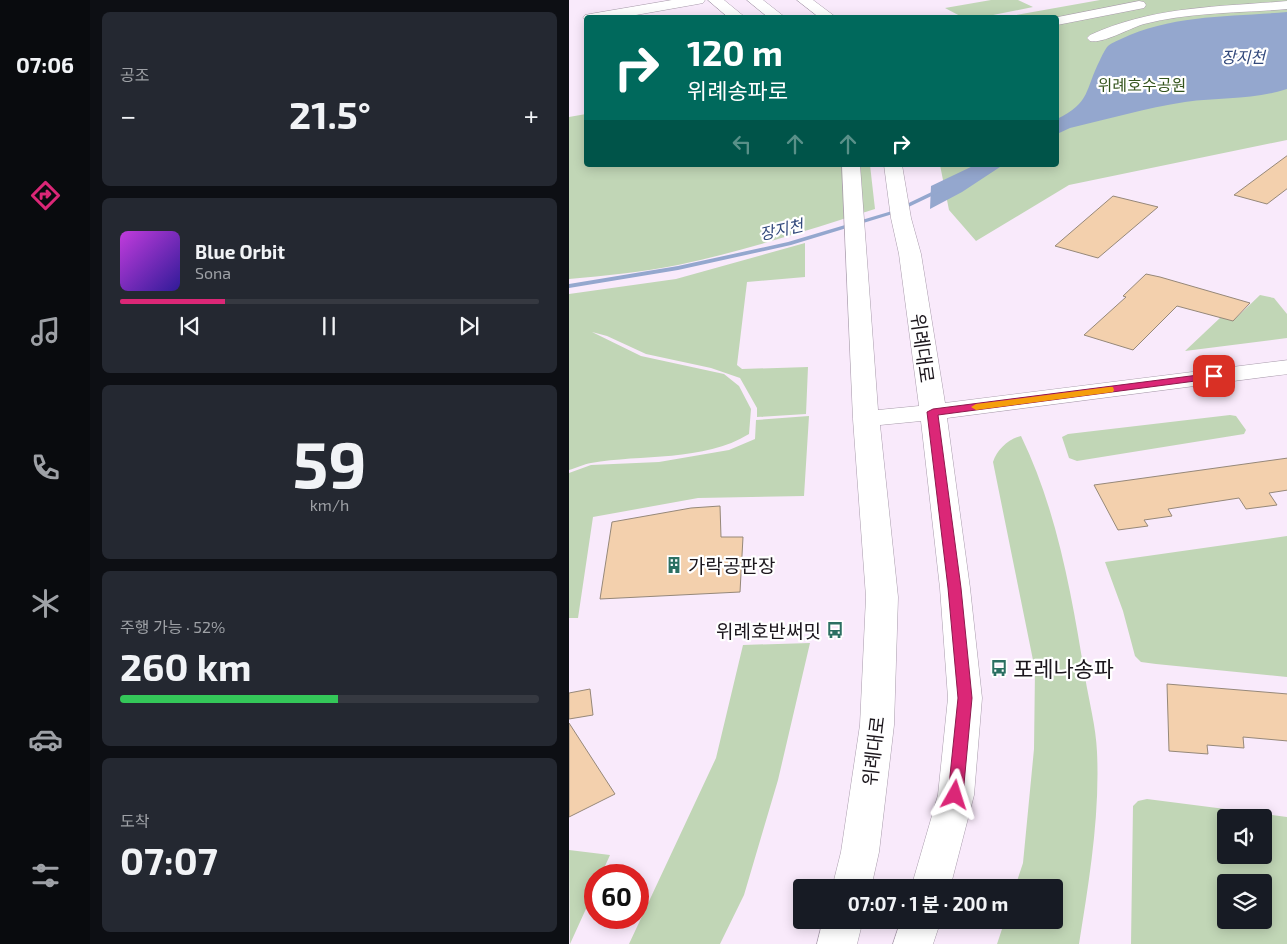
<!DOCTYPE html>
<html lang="ko">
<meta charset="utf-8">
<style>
:root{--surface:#171b24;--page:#242831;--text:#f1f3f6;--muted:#9ea1a6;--line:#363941;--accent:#db2777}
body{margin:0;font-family:"Exo 2","Noto Sans KR",sans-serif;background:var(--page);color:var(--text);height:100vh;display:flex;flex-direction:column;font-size:19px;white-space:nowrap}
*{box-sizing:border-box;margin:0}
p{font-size:16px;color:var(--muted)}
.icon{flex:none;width:28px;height:28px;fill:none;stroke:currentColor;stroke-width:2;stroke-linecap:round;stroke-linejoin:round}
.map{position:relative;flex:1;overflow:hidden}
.panel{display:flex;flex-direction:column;gap:12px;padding:12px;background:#0d0f14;width:479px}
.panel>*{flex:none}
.guide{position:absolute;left:15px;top:15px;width:475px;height:152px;border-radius:5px;box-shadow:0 2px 12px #0003;background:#00695c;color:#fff;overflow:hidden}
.fabs{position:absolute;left:648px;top:809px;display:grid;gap:10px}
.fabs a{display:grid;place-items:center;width:55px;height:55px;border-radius:5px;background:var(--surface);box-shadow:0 2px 12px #0003;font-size:25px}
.speed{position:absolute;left:15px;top:864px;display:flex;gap:10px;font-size:25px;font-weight:700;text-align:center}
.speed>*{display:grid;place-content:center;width:65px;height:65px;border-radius:50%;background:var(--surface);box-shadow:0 2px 12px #0003;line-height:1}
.speed .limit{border:8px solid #d22;background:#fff;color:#111}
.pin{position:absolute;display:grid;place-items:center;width:42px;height:42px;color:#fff;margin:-21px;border-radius:10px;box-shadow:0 2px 8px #0006}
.me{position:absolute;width:55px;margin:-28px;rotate:6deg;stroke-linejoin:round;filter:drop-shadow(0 0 4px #0008)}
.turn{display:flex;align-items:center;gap:18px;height:105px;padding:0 20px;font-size:22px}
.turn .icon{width:65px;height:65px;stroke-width:2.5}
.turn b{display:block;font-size:35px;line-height:42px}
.lanes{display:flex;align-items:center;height:48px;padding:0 20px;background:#0003;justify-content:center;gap:25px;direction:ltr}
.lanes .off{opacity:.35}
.big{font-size:38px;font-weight:700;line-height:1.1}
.panel .tile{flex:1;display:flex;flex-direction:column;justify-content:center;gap:8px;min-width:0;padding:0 18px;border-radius:8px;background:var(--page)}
.panel .dial{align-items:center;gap:0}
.dial b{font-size:65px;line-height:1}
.song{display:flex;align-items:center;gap:15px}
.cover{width:60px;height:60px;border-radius:8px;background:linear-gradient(135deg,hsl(290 70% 55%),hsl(250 70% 35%))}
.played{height:5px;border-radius:2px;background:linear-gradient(90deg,var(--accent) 25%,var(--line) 25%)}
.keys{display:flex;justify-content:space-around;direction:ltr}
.heat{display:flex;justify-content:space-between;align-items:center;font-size:28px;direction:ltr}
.charge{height:8px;border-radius:4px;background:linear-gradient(90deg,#34c759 52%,var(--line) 0)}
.trip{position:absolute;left:224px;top:879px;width:270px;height:50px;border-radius:5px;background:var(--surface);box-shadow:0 2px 12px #0003;font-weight:700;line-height:50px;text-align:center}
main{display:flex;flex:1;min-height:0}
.tab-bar{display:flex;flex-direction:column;width:90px;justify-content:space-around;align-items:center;background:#090b0e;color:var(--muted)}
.tab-bar .icon{width:35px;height:35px}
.tab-bar .on{color:var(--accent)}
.tab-bar b{font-size:22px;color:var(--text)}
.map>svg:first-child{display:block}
.green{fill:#c1d6b6;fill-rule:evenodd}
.water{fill:#94a7ce}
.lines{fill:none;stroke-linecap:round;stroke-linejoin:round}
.stream{fill:#94a7ce;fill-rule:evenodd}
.building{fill:#f3d0ad;stroke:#968879}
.minor-casing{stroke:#a99cac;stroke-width:1}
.major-casing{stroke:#a99cac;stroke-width:1}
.minor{fill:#fff;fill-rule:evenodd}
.major{fill:#fff;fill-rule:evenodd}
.route{fill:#db2777;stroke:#8e194d}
.slow{fill:#f59e0b}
.labels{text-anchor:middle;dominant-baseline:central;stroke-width:4.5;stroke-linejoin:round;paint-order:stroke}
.far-water-label{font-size:16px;font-style:italic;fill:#32497c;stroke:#fff}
.far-park-label{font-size:16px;fill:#34541d;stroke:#fff}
.street-label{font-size:19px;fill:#1c171d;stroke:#fff}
.poi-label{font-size:19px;fill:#1c171d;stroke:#fff;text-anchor:start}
.near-poi-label{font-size:22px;fill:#1c171d;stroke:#fff;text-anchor:start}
</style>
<main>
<nav class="tab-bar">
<b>07:06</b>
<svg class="icon on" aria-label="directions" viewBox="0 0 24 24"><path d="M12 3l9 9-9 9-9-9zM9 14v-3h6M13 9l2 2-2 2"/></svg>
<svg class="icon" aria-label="music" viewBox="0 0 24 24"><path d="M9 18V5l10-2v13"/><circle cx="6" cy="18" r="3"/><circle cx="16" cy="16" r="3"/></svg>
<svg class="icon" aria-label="phone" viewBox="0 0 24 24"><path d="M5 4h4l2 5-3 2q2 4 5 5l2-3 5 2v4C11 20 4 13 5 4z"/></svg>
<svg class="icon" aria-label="climate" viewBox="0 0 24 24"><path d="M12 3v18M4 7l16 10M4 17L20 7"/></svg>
<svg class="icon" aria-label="car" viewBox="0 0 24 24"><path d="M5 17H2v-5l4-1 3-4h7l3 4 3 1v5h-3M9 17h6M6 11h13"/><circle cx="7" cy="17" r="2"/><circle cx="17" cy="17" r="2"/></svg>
<svg class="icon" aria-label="filters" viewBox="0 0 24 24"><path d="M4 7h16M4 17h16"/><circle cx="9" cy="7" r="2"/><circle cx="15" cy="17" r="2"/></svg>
</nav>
<section class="panel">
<div class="tile"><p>공조</p>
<div class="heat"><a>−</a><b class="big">21.5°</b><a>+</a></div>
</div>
<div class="tile">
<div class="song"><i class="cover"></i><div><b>Blue Orbit</b><p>Sona</p></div></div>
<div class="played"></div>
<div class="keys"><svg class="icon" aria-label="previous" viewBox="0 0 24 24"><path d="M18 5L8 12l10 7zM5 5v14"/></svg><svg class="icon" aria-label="pause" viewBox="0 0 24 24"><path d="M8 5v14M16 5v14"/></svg><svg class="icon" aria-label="next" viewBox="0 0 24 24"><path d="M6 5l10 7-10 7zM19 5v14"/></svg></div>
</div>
<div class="tile dial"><b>59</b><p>km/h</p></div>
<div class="tile"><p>주행 가능 · 52%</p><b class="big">260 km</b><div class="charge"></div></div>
<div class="tile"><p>도착</p><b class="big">07:07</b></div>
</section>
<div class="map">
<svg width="719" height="944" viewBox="0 0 719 944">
<rect width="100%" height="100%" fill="#f9eafb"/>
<!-- green -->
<path class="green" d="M422,0H449L464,7L409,18L393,17L376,8Z
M531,0H718V140L500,185L407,241L380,210L371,165H488V18L436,17Z
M17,114L18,165H301L306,209C242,229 176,251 109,265C73,272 36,276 0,279V117Z
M236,243V277L178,282L168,365L173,369L239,367L237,414L188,417V408L171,378L142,368L77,354L38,336L23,332L72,356L155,374L170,386L182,409L180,434C135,462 72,454 22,463C15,464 7,468 0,470V294L107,279Z
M691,295L705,298L718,314V338L616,351L652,317L664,321Z
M661,415L667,416L677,430L675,434L508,461L500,458L493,437L499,434Z
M240,416L235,496L129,498L24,517L9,618H0V473L22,465L90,462L160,450L186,439L187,420Z
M452,436C488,510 503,596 516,677C520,701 527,727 528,752C531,816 520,881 510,944H428L436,920H485V888L446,887L454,863L465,749L466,670L424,462C428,450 439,439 452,436Z
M718,536V677L587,664L572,662L566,656L554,611L536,562Z
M241,643L209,780L175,895L151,944H60L147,758L174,645Z
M578,799L718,817V944H562L564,806L569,801ZM656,818H694V855H656ZM656,882H694V920H656Z
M0,850L41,855L32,875H26V889L1,944Z"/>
<!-- water -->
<path class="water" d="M718,12V89C684,100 652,97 616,102C577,108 539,119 501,128L488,134V119C522,103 516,89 531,60C533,56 536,49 539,46C542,43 548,41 552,39C604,14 663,17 718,12Z
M406,165H434L393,192L361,209L362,186Z"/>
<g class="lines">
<!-- stream -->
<path class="stream" d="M371,188L374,190L373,191L327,213L222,245L109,270L0,288V284L109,266L219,242L323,211Z"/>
</g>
<!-- building -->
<path class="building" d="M719,155V188L698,204L665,195Z
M544,196L589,207L529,258L486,246Z
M577,274L591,277L681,303L664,321L608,306L564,350L515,335L557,297L554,296Z
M719,458V490L700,493L708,505L677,509L670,498L599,509L603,516L575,520L579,526L549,530L525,485Z
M151,506L152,537H174L171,592L31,599L43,522L122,508Z
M598,684L719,694V741L674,737L675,748L638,745L639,754L600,751Z
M21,689L24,715L0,719V693Z
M0,723L46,794L0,817Z"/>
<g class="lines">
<!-- minor casing -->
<g class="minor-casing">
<path id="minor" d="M103,0H136L134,3L129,4L50,18H18V22L14,18L16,15L21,14Z
M228,0H244L268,18H251Z
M570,1L575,2L577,5L575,8L488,25V18H484Z
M719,1V9C671,13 621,12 575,24C561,28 534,44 521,41L518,38L521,35C585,6 649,7 719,1Z"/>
</g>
<!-- major casing -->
<g class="major-casing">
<path id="major" d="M139,0H155L177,18H160Z
M178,0H194L217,18H200Z
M273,165H291L309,410L350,406L330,254L322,218L315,165H333L342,218L352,254L376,403L719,360V374L378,418L401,588L413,698L405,795L381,888H342L369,795L379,698L371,588L352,421L311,425L329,597L325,725L310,852L302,888H263L272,852L291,725L297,597L284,419Z
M254,920H294L288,944H248Z
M332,920H372L364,944H324Z"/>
</g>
<!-- minor -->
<use href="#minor" class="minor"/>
<!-- major -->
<use href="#major" class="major"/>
</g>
<!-- route -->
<path class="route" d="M645,373L649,374L650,376L649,378L369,415L392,588L403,698L394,795L392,799L386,801L381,799L379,795L389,698L379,588L358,412L364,409Z"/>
<!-- slow -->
<path class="slow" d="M540,387H544L545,390L544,392L407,410L402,407L407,404Z"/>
<!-- icons -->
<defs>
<g id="building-bare" transform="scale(1.35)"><path d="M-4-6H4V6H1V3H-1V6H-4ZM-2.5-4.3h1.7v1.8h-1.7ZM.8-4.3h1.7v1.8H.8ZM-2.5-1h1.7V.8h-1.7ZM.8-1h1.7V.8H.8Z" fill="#2b6f62" stroke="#fff" stroke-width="2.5" paint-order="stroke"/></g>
<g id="bus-bare" transform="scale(1.35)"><path d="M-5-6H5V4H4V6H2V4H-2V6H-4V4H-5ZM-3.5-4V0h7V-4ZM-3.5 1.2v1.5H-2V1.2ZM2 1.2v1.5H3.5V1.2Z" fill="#2b6f62" stroke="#fff" stroke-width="2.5" paint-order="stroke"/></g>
</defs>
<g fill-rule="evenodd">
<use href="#building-bare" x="105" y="565"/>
<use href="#bus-bare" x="266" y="630"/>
<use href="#bus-bare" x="430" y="668"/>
</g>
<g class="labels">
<!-- far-water labels -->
<g class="far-water-label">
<text x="674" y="56">장지천</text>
<text transform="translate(212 229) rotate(-13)">장지천</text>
</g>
<!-- far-park labels -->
<g class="far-park-label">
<text x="573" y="84">위례호수공원</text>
</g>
<!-- street labels -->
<g class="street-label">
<text transform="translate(354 348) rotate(82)">위례대로</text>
<text transform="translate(304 751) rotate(-83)">위례대로</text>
</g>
<!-- poi labels -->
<g class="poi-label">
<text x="119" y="565">가락공판장</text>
<text x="252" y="630" text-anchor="end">위례호반써밋</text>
</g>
<!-- near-poi labels -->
<g class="near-poi-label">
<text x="444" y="668">포레나송파</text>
</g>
</g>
</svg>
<div class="fabs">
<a><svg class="icon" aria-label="sound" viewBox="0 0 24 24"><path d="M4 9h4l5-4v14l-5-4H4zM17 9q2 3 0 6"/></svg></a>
<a><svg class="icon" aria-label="layers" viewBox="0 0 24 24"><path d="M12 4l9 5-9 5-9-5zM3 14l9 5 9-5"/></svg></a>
</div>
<div class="speed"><div class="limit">60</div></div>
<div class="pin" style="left:645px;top:376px;background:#d93025"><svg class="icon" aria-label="arrive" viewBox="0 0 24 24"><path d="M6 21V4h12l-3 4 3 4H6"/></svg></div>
<svg class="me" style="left:386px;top:795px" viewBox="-20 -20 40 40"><path d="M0-17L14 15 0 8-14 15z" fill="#db2777" stroke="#fff" stroke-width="4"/></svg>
<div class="trip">07:07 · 1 분 · 200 m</div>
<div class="guide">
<div class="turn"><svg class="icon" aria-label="right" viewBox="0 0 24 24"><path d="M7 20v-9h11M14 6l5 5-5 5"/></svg><div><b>120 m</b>위례송파로</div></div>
<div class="lanes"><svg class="icon off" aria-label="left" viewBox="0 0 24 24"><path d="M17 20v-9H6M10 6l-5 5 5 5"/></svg><svg class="icon off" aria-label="ahead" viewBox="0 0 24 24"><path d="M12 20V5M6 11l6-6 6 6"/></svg><svg class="icon off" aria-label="ahead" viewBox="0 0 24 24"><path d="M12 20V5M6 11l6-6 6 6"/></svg><svg class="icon" aria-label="right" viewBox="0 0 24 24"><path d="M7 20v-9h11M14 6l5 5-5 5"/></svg></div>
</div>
</div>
</main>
